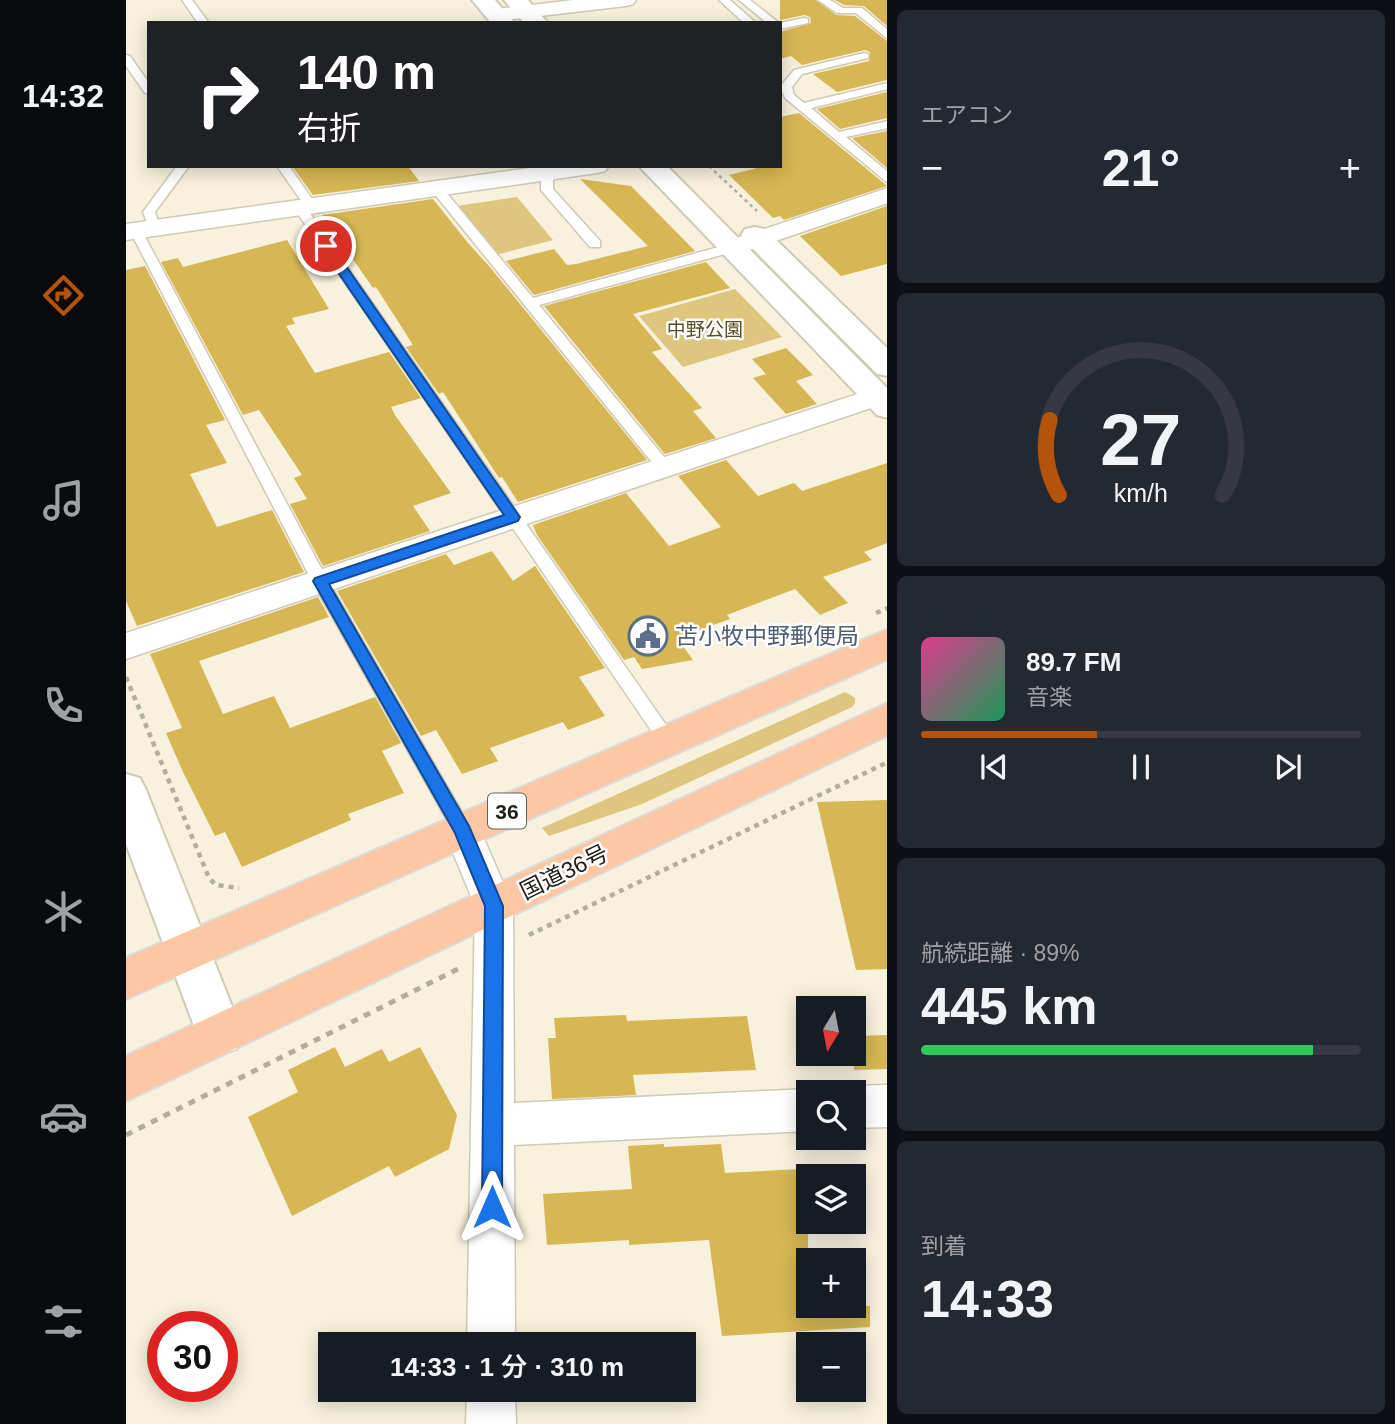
<!DOCTYPE html>
<html lang="ja">
<meta charset="utf-8">
<style>
:root{--surface:#171b24;--page:#242831;--text:#f1f3f6;--muted:#9ea1a6;--line:#363941;--accent:#b45309}
body{margin:0;font-family:Arial,"Noto Sans JP",sans-serif;background:var(--page);color:var(--text);height:100vh;display:flex;flex-direction:column;font-size:26px;white-space:nowrap}
*{box-sizing:border-box;margin:0}
p{font-size:23px;color:var(--muted)}
.icon{flex:none;width:38px;height:38px;fill:none;stroke:currentColor;stroke-width:2;stroke-linecap:round;stroke-linejoin:round}
.map{position:relative;flex:1;overflow:hidden}
.details{display:flex;flex-direction:column;gap:10px;padding:10px;background:#0d0f14;width:508px}
.details>*{flex:none}
.hud{position:absolute;left:21px;top:21px;width:635px;height:147px;border-radius:0px;box-shadow:0 4px 18px #0003;background:#202124;color:#fff;overflow:hidden}
.needle{width:46px;rotate:190deg}
.buttons{position:absolute;left:670px;top:996px;display:grid;gap:14px}
.buttons a{display:grid;place-items:center;width:70px;height:70px;border-radius:0px;background:var(--surface);box-shadow:0 4px 18px #0003;font-size:35px}
.speed{position:absolute;left:21px;top:1311px;display:flex;gap:14px;font-size:35px;font-weight:700;text-align:center}
.speed>*{display:grid;place-content:center;width:91px;height:91px;border-radius:50%;background:var(--surface);box-shadow:0 4px 18px #0003;line-height:1}
.speed .limit{border:10px solid #d22;background:#fff;color:#111}
.pin{position:absolute;display:grid;place-items:center;width:60px;height:60px;color:#fff;margin:-30px;border:4px solid #fff;border-radius:50%;box-shadow:0 2px 7px #0007}
.me{position:absolute;width:77px;margin:-38px;rotate:0deg;stroke-linejoin:round;filter:drop-shadow(0 0 5px #0008)}
.turn{display:flex;align-items:center;gap:24px;height:147px;padding:0 35px;font-size:32px}
.turn .icon{width:91px;height:91px;stroke-width:2.5}
.turn b{display:block;font-size:49px;line-height:60px}
.big{font-size:52px;font-weight:600;line-height:1.1}
.details .card{flex:1;display:flex;flex-direction:column;justify-content:center;gap:10px;min-width:0;padding:0 24px;border-radius:10px;background:var(--page)}
.details .dial{align-items:center;gap:0}
.dial svg{height:182px;overflow:visible;fill:none;stroke:var(--line);stroke-width:7;stroke-linecap:round;text-anchor:middle}
.dial text{fill:var(--text);stroke:none}
.song{display:flex;align-items:center;gap:21px}
.cover{width:84px;height:84px;border-radius:10px;background:linear-gradient(135deg,hsl(330 70% 55%),hsl(150 70% 35%))}
.played{height:7px;border-radius:4px;background:linear-gradient(90deg,var(--accent) 40%,var(--line) 40%)}
.keys{display:flex;justify-content:space-around;direction:ltr}
.heat{display:flex;justify-content:space-between;align-items:center;font-size:38px;direction:ltr}
.charge{height:10px;border-radius:5px;background:linear-gradient(90deg,#34c759 89%,var(--line) 0)}
.trip{position:absolute;left:192px;top:1332px;width:378px;height:70px;border-radius:0px;background:var(--surface);box-shadow:0 4px 18px #0003;font-weight:600;line-height:70px;text-align:center}
main{display:flex;flex:1;min-height:0}
.tab-bar{display:flex;flex-direction:column;width:126px;justify-content:space-around;align-items:center;background:#090b0e;color:var(--muted)}
.tab-bar .icon{width:49px;height:49px}
.tab-bar .current{color:var(--accent)}
.tab-bar b{font-size:32px;color:var(--text)}
.map>svg:first-child{display:block}
.green{fill:#dec67e}
.building{fill:#d6b753}
.lines{fill:none;stroke-linecap:round;stroke-linejoin:round}
.service-casing{stroke:#cfc9b6;stroke-width:3}
.minor-casing{stroke:#cfc9b6;stroke-width:3}
.tertiary-casing{stroke:#cfc9b6;stroke-width:4}
.trunk-casing{stroke:#dbdbda;stroke-width:4}
.path-far2{stroke:#b2ad9d;stroke-width:2.5;stroke-dasharray:3.5 3.5;stroke-linecap:butt}
.path-far1{stroke:#b2ad9d;stroke-width:4.5;stroke-dasharray:5 5;stroke-linecap:butt}
.path{stroke:#b2ad9d;stroke-width:5;stroke-dasharray:7 7;stroke-linecap:butt}
.service{fill:#fff;fill-rule:evenodd}
.minor{fill:#fff;fill-rule:evenodd}
.tertiary{fill:#fff;fill-rule:evenodd}
.trunk{fill:#fec7a3;fill-rule:evenodd}
.route{fill:#1a73e8;stroke:#114b97;stroke-width:2}
.labels{text-anchor:middle;dominant-baseline:central;stroke-width:5;stroke-linejoin:round;paint-order:stroke}
.far-park-label{font-size:19px;fill:#5a4d24;stroke:#fff}
.shield{fill:#fff;stroke:#62615c;stroke-width:2}
.shield-label{font-size:21px;font-weight:bold;fill:#1f1d16}
.service-label{font-size:23px;fill:#4e5e75;stroke:#fff;text-anchor:start}
.street-label{font-size:23px;fill:#1f1d16;stroke:#fff}
</style>
<main>
<nav class="tab-bar">
<b>14:32</b>
<svg class="icon current" aria-label="directions" viewBox="0 0 24 24"><path d="M12 3l9 9-9 9-9-9zM9 14v-3h6M13 9l2 2-2 2"/></svg>
<svg class="icon" aria-label="music" viewBox="0 0 24 24"><path d="M9 18V5l10-2v13"/><circle cx="6" cy="18" r="3"/><circle cx="16" cy="16" r="3"/></svg>
<svg class="icon" aria-label="phone" viewBox="0 0 24 24"><path d="M5 4h4l2 5-3 2q2 4 5 5l2-3 5 2v4C11 20 4 13 5 4z"/></svg>
<svg class="icon" aria-label="climate" viewBox="0 0 24 24"><path d="M12 3v18M4 7l16 10M4 17L20 7"/></svg>
<svg class="icon" aria-label="car" viewBox="0 0 24 24"><path d="M5 17H2v-5l4-1 3-4h7l3 4 3 1v5h-3M9 17h6M6 11h13"/><circle cx="7" cy="17" r="2"/><circle cx="17" cy="17" r="2"/></svg>
<svg class="icon" aria-label="filters" viewBox="0 0 24 24"><path d="M4 7h16M4 17h16"/><circle cx="9" cy="7" r="2"/><circle cx="15" cy="17" r="2"/></svg>
</nav>
<div class="map">
<svg width="762" height="1424" viewBox="0 0 762 1424">
<rect width="100%" height="100%" fill="#f7f1dd"/>
<!-- green -->
<path class="green" d="M391,197L427,240L370,255L331,206Z
M609,289L656,337L557,367L513,316Z
M719,692L729,698V703L726,707L516,804L423,836L416,828Z"/>
<!-- building -->
<path class="building" d="M654,0H690L710,15L729,16L761,41V80L711,92L687,74L743,61L744,52L739,50L676,65L665,56L654,59V32L685,23L684,17L679,15L654,20Z
M709,0H761V26L738,6L718,5Z
M761,92V118L714,129L691,109Z
M673,113L760,185L761,186L658,220L654,216L647,218L603,175L639,166H654V117Z
M761,131V168L726,138Z
M166,166H282L293,181L187,195Z
M454,179L505,186L569,251L408,295L380,261L428,249L441,265L450,264L522,246Z
M307,199L342,243L363,266L521,460L392,502L376,477L373,478L317,392L313,394L280,347L287,345L250,287L247,288L196,215Z
M761,206V264L715,276L674,236Z
M161,240L203,309L166,318L169,324L160,326L189,373L263,352L295,398L265,407L269,415L325,493L287,506L304,531L197,566L164,504L181,499L168,478L176,475L133,410L117,415L35,262L52,258L57,267Z
M580,262L604,288L507,314L536,349L526,352L576,408L567,411L590,438L539,454L418,306Z
M19,266L99,420L80,425L101,463L64,474L91,527L146,510L178,572L11,626L0,601V270Z
M660,348L687,375L670,381L691,404L660,414L627,378L640,374L626,359Z
M600,460L632,496L668,483L676,491L761,463V543L738,552L746,560L697,577L722,603L694,615L669,589L601,615L604,619L551,638L567,660L516,669L508,657L498,660L411,535L407,525L500,493L543,546L595,527L552,476Z
M366,551L387,581L409,566L479,668L453,677L479,716L442,730L437,722L364,748L372,761L336,774L310,730L295,736L211,591L320,554L328,565Z
M192,597L203,617L73,661L97,714L148,696L164,728L249,697L275,743L256,751L278,793L222,814L225,820L116,867L99,832L89,836L57,772L40,733L56,728L24,654Z
M761,800V969L730,970L691,802Z
M500,1015L501,1021L621,1016L630,1070L507,1075L510,1095L426,1099L422,1038H430L428,1018Z
M761,1035V1069L728,1070V1036Z
M209,1047L219,1067L256,1049L263,1062L294,1047L331,1115L323,1149L269,1177L263,1166L166,1216L122,1117L172,1092L162,1070Z
M538,1144V1147L595,1144L599,1173L674,1169L686,1233H682V1306H744V1327L596,1336L583,1240L503,1245V1240L421,1245L417,1194L506,1189L502,1146Z"/>
<g class="lines">
<!-- service casing -->
<g class="service-casing">
<path id="service" d="M56,0H66L83,23H72Z
M593,0H604L630,23H618Z
M613,0H624L653,23H641Z
M692,0H704L717,8H736L762,30V39L730,13H711Z
M678,18L682,19V23L654,29V23Z
M738,53L742,54V58L676,74L666,87L668,95L678,103L762,83V89L685,108L713,132L762,121V128L720,137L762,172V183L659,98L654,87L668,70Z
M0,55L4,56L23,83V94L19,93L0,66Z
M51,166H63L29,212L34,228L32,231H24L17,212Z
M151,166H163L191,206L189,209H181L547,735L550,740L547,745H535L168,208L170,205H178Z
M421,169L427,173V189L474,241V247H464L415,190V173Z
M311,185L315,186L407,298L600,245H610V251L413,305L543,463L546,467L543,471H533L307,192V186Z
M10,227L16,231L202,581L344,826L346,831L344,836L337,839L330,836L186,581L4,231Z"/>
</g>
<!-- minor casing -->
<g class="minor-casing">
<path id="minor" d="M447,0H510L507,4L500,6L371,21L364,19L361,15L364,11L371,9Z
M418,166H483L479,171L471,173L0,240V224Z
M762,188V203L614,253L605,256L596,253L592,248L596,243Z
M750,388L760,391V403L0,659V633Z
M337,815L350,820L387,906L388,1103L682,1089L689,1092H682V1131L388,1145L389,1344H341L349,906L318,831L324,820Z
M762,1085V1127L728,1128V1092H714L728,1086Z
M341,1390H389L390,1424H340Z"/>
</g>
<!-- tertiary casing -->
<g class="tertiary-casing">
<path id="tertiary" d="M346,0H369L389,23H365Z
M378,0H402L422,23H398Z
M513,166H541L762,389V418L751,415Z
M629,227L639,229L762,349V376L751,374L619,241L615,235L619,229Z
M0,774L14,778L20,790L117,1034L110,1049L94,1055L78,1049L71,1034L0,844Z"/>
</g>
<!-- trunk casing -->
<g class="trunk-casing">
<path id="trunk" d="M762,629V659L0,999V958Z
M762,703V735L0,1101V1056Z"/>
</g>
<!-- path-far2 -->
<path class="path-far2" d="M583,166L631,211"/>
<!-- path-far1 -->
<path class="path-far1" d="M750,613L762,608
M0,677L83,878L90,885L113,888
M403,935L762,762"/>
<!-- path -->
<path class="path" d="M0,1135L332,969"/>
<!-- service -->
<use href="#service" class="service"/>
<!-- minor -->
<use href="#minor" class="minor"/>
<!-- tertiary -->
<use href="#tertiary" class="tertiary"/>
<!-- trunk -->
<use href="#trunk" class="trunk"/>
</g>
<!-- route -->
<path class="route" d="M196,243H204L394,517L392,521L203,584L343,826L377,906L376,1207L373,1214L366,1217L359,1214L356,1207L359,906L329,833L187,581L189,578L378,515L194,246Z"/>
<!-- icons -->
<defs>
<g id="civic-ring" transform="scale(2.0125)"><circle r="9.5" fill="#fff" stroke="#5c6f8a" stroke-width="1.5"/><path d="M-.6-6.5H3V-4.5H.6V-3L4-1V1h2V6H-6V1h2V-1L-.6-3ZM-1.2 2.5V6h2.4V2.5Z" fill="#5c6f8a"/></g>
</defs>
<g fill-rule="evenodd">
<use href="#civic-ring" x="522" y="636"/>
</g>
<g class="labels">
<!-- far-park labels -->
<g class="far-park-label">
<text x="579" y="329">中野公園</text>
</g>
<!-- shield labels -->
<rect class="shield" x="362" y="793.5" width="38" height="35" rx="5"/>
<g class="shield-label">
<text x="381" y="811">36</text>
</g>
<!-- service labels -->
<g class="service-label">
<text x="549" y="636">苫小牧中野郵便局</text>
</g>
<!-- street labels -->
<g class="street-label">
<text transform="translate(438 872) rotate(-26)">国道36号</text>
</g>
</g>
</svg>
<div class="buttons">
<a><svg class="needle" viewBox="-14 -14 28 28"><path d="M0-13l5 13h-10z" fill="#e53935"/><path d="M0 13l5-13h-10z" fill="#9ea1a6"/></svg></a>
<a><svg class="icon" aria-label="search" viewBox="0 0 24 24"><circle cx="10" cy="10" r="6"/><path d="M15 15l6 6"/></svg></a>
<a><svg class="icon" aria-label="layers" viewBox="0 0 24 24"><path d="M12 4l9 5-9 5-9-5zM3 14l9 5 9-5"/></svg></a>
<a>+</a>
<a>−</a>
</div>
<div class="speed"><div class="limit">30</div></div>
<div class="pin" style="left:200px;top:246px;background:#d93025"><svg class="icon" aria-label="arrive" viewBox="0 0 24 24"><path d="M6 21V4h12l-3 4 3 4H6"/></svg></div>
<svg class="me" style="left:366px;top:1207px" viewBox="-20 -20 40 40"><path d="M0-17L14 15 0 8-14 15z" fill="#1a73e8" stroke="#fff" stroke-width="4"/></svg>
<div class="trip">14:33 · 1 分 · 310 m</div>
<div class="hud">
<div class="turn"><svg class="icon" aria-label="right" viewBox="0 0 24 24"><path d="M7 20v-9h11M14 6l5 5-5 5"/></svg><div><b>140 m</b>右折</div></div>
</div>
</div>
<section class="details">
<div class="card"><p>エアコン</p>
<div class="heat"><a>−</a><b class="big">21°</b><a>+</a></div>
</div>
<div class="card dial"><svg viewBox="0 0 100 80">
<path d="M14 69A42 42 0 1 1 86 69"/>
<path d="M14 69A42 42 0 0 1 10 36" stroke="#b45309"/>
<text x="50" y="56" font-size="32" font-weight="700">27</text>
<text x="50" y="72" font-size="11">km/h</text>
</svg></div>
<div class="card">
<div class="song"><i class="cover"></i><div><b>89.7 FM</b><p>音楽</p></div></div>
<div class="played"></div>
<div class="keys"><svg class="icon" aria-label="previous" viewBox="0 0 24 24"><path d="M18 5L8 12l10 7zM5 5v14"/></svg><svg class="icon" aria-label="pause" viewBox="0 0 24 24"><path d="M8 5v14M16 5v14"/></svg><svg class="icon" aria-label="next" viewBox="0 0 24 24"><path d="M6 5l10 7-10 7zM19 5v14"/></svg></div>
</div>
<div class="card"><p>航続距離 · 89%</p><b class="big">445 km</b><div class="charge"></div></div>
<div class="card"><p>到着</p><b class="big">14:33</b></div>
</section>
</main>
